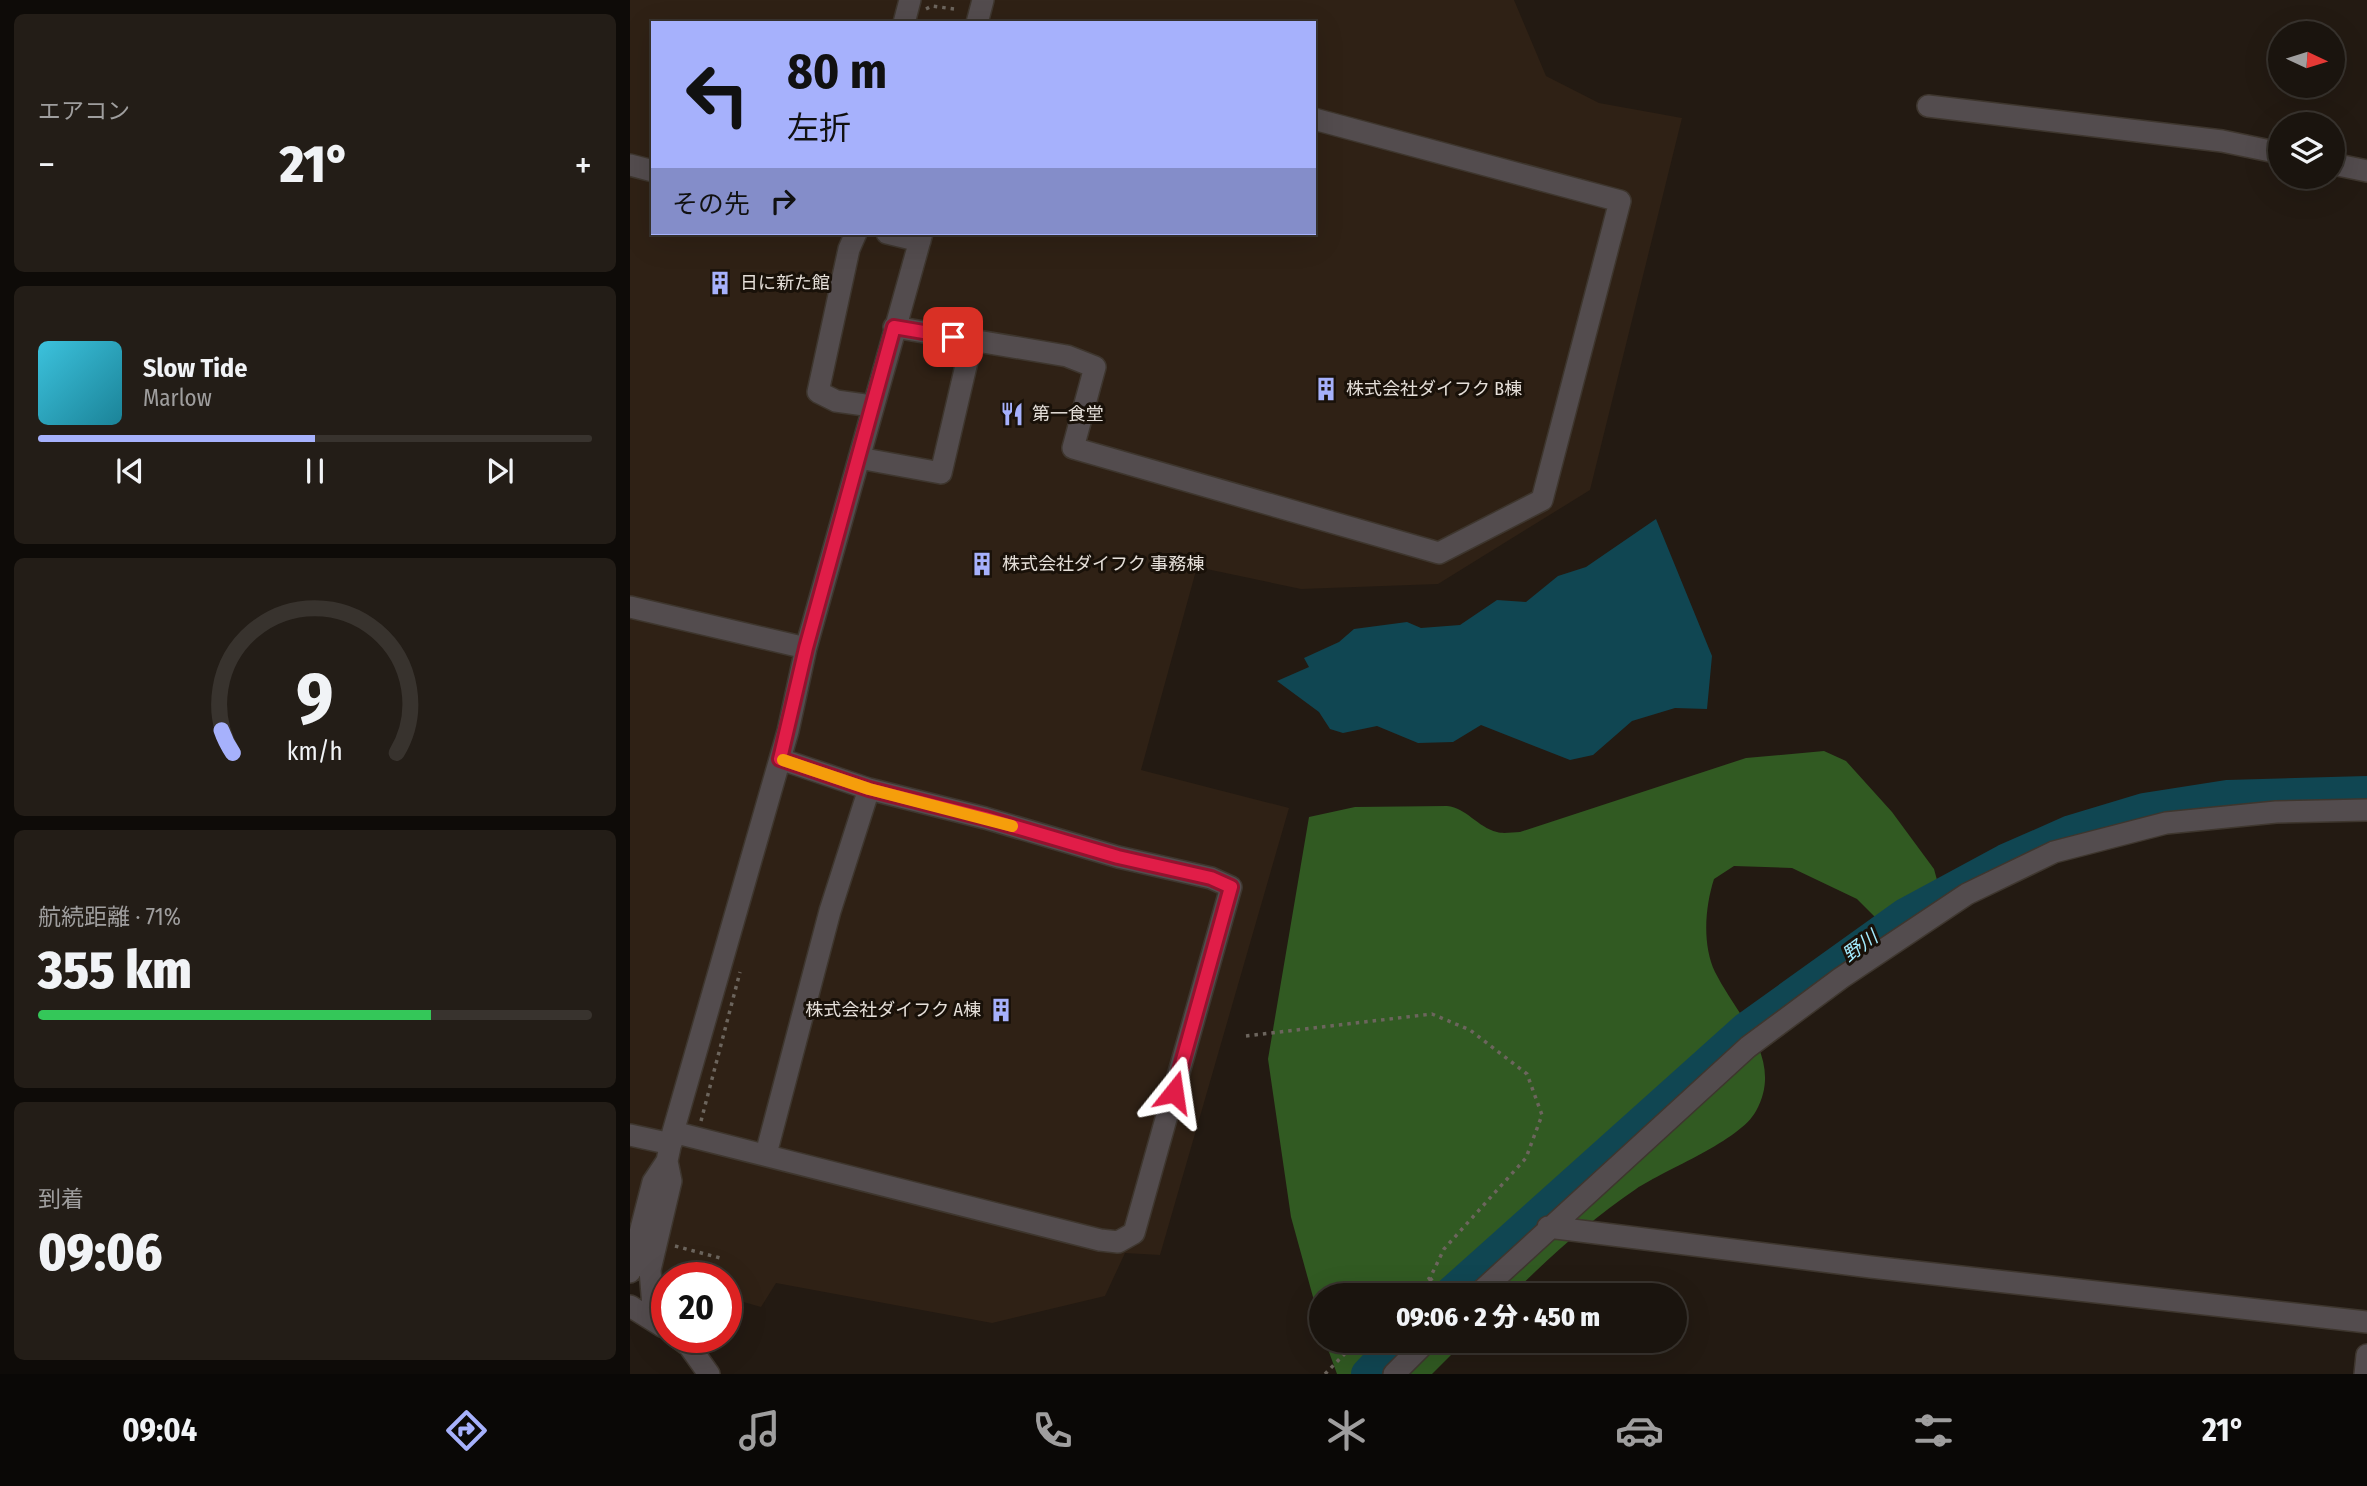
<!DOCTYPE html>
<html lang="ja">
<meta charset="utf-8">
<style>
:root{--surface:#1a140e;--page:#231d17;--text:#f1f3f6;--muted:#9f9e9e;--line:#38332e;--accent:#a6b1fc}
body{margin:0;font-family:"Fira Sans Condensed","Noto Sans JP",sans-serif;background:var(--page);color:var(--text);height:100vh;display:flex;flex-direction:column;font-size:26px;white-space:nowrap}
*{box-sizing:border-box;margin:0}
p{font-size:23px;color:var(--muted)}
.icon{flex:none;width:38px;height:38px;fill:none;stroke:currentColor;stroke-width:2;stroke-linecap:round;stroke-linejoin:round}
.map{position:relative;flex:1;overflow:hidden}
.panel{display:flex;flex-direction:column;gap:14px;padding:14px;background:#0e0b08;width:630px}
.panel>*{flex:none}
.banner{position:absolute;left:21px;top:21px;width:665px;height:214px;border-radius:0px;box-shadow:0 7px 28px #0002,0 0 0 2px var(--line);background:#a6b1fc;color:#111;overflow:hidden}
.needle{width:46px;rotate:94deg}
.tools{position:absolute;left:1638px;top:21px;display:grid;gap:14px}
.tools a{display:grid;place-items:center;width:77px;height:77px;border-radius:50%;background:var(--surface);box-shadow:0 7px 28px #0002,0 0 0 2px var(--line);font-size:35px}
.speed{position:absolute;left:21px;top:1262px;display:flex;gap:14px;font-size:35px;font-weight:700;text-align:center}
.speed>*{display:grid;place-content:center;width:91px;height:91px;border-radius:50%;background:var(--surface);box-shadow:0 7px 28px #0002,0 0 0 2px var(--line);line-height:1}
.speed .limit{border:10px solid #d22;background:#fff;color:#111}
.pin{position:absolute;display:grid;place-items:center;width:60px;height:60px;color:#fff;margin:-30px;border-radius:14px;box-shadow:0 4px 10px #0006}
.me{position:absolute;width:77px;margin:-38px;rotate:15deg;stroke-linejoin:round;filter:drop-shadow(0 0 5px #0008)}
.turn{display:flex;align-items:center;gap:24px;height:147px;padding:0 21px;font-size:32px}
.turn .icon{width:91px;height:91px;stroke-width:2.5}
.turn b{display:block;font-size:49px;line-height:60px}
.then{display:flex;align-items:center;height:66px;padding:0 21px;background:#0003;gap:14px;font-size:26px}
.big{font-size:52px;font-weight:800;line-height:1.1}
.panel .card{flex:1;display:flex;flex-direction:column;justify-content:center;gap:10px;min-width:0;padding:0 24px;border-radius:10px;background:var(--page)}
.panel .dial{align-items:center;gap:0}
.dial svg{height:182px;overflow:visible;fill:none;stroke:var(--line);stroke-width:7;stroke-linecap:round;text-anchor:middle}
.dial text{fill:var(--text);stroke:none}
.song{display:flex;align-items:center;gap:21px}
.cover{width:84px;height:84px;border-radius:10px;background:linear-gradient(135deg,hsl(190 70% 55%),hsl(190 70% 35%))}
.played{height:7px;border-radius:4px;background:linear-gradient(90deg,var(--accent) 50%,var(--line) 50%)}
.keys{display:flex;justify-content:space-around;direction:ltr}
.heat{display:flex;justify-content:space-between;align-items:center;font-size:38px;direction:ltr}
.charge{height:10px;border-radius:5px;background:linear-gradient(90deg,#34c759 71%,var(--line) 0)}
.trip{position:absolute;left:679px;top:1283px;width:378px;height:70px;border-radius:35px;background:var(--surface);box-shadow:0 7px 28px #0002,0 0 0 2px var(--line);font-weight:800;line-height:70px;text-align:center}
.dock{display:flex;height:112px;justify-content:space-around;align-items:center;background:#0a0806;color:var(--muted)}
.dock .icon{width:49px;height:49px}
.dock .on{color:var(--accent)}
.dock b{font-size:32px;color:var(--text)}
main{display:flex;flex:1;min-height:0}
.map>svg:first-child{display:block}
.built{fill:#2f2115;fill-rule:evenodd}
.forest{fill:#315a22}
.water{fill:#104652}
.lines{fill:none;stroke-linecap:round;stroke-linejoin:round}
.river{stroke:#104652;stroke-width:32}
.minor-casing{stroke:#3e362e;stroke-width:24}
.path{stroke:#6c655d;stroke-width:3.5;stroke-dasharray:3.5 5;stroke-linecap:butt}
.minor{stroke:#534c4e;stroke-width:21}
.route-casing{stroke:#92132f;stroke-width:18}
.route{stroke:#e11d48;stroke-width:12}
.slow{stroke:#f59e0b;stroke-width:12}
.labels{text-anchor:middle;dominant-baseline:central;stroke-width:6;stroke-linejoin:round;paint-order:stroke}
.poi-label{font-size:18px;fill:#e5dfd9;stroke:#191109;text-anchor:start}
.water-label{font-size:19px;font-style:italic;fill:#a3ebfe;stroke:#191109}
</style>
<main>
<section class="panel">
<div class="card"><p>エアコン</p>
<div class="heat"><a>−</a><b class="big">21°</b><a>+</a></div>
</div>
<div class="card">
<div class="song"><i class="cover"></i><div><b>Slow Tide</b><p>Marlow</p></div></div>
<div class="played"></div>
<div class="keys"><svg class="icon" aria-label="previous" viewBox="0 0 24 24"><path d="M18 5L8 12l10 7zM5 5v14"/></svg><svg class="icon" aria-label="pause" viewBox="0 0 24 24"><path d="M8 5v14M16 5v14"/></svg><svg class="icon" aria-label="next" viewBox="0 0 24 24"><path d="M6 5l10 7-10 7zM19 5v14"/></svg></div>
</div>
<div class="card dial"><svg viewBox="0 0 100 80">
<path d="M14 69A42 42 0 1 1 86 69"/>
<path d="M14 69A42 42 0 0 1 9 59" stroke="#a6b1fc"/>
<text x="50" y="56" font-size="32" font-weight="700">9</text>
<text x="50" y="72" font-size="11">km/h</text>
</svg></div>
<div class="card"><p>航続距離 · 71%</p><b class="big">355 km</b><div class="charge"></div></div>
<div class="card"><p>到着</p><b class="big">09:06</b></div>
</section>
<div class="map">
<svg width="1737" height="1374" viewBox="0 0 1737 1374">
<rect width="100%" height="100%" fill="#231a12"/>
<!-- built -->
<path class="built" d="M0,0H884L916,76L969,103L1052,118L960,490L808,584L671,589L567,567L511,770L659,808L530,1255L495,1253L475,1296L362,1323L146,1283L131,1307L96,1297V1278L37,1279L0,1265ZM23,23H684V233H23Z"/>
<!-- forest -->
<path class="forest" d="M1194,751L1216,761L1262,812L1304,869L1315,909L1263,935L1227,899L1162,868L1104,866L1084,879C1075,907 1072,944 1085,972C1107,1016 1155,1059 1126,1111C1110,1141 1036,1169 1006,1189C960,1220 921,1256 881,1295H691V1326L661,1217L638,1059L679,817L725,807L817,806C837,808 847,827 867,832C873,834 883,832 890,832L1116,758Z
M695,1341H835L802,1374H707Z"/>
<!-- water -->
<path class="water" d="M1026,519L1082,656L1077,709L1045,708L1002,721L963,755L940,760L851,725L823,742L788,743L747,726L713,733L700,729L689,712L647,681L679,667L674,658L709,642L724,629L777,622L791,628L830,625L867,600L896,602L928,576L956,567Z"/>
<g class="lines">
<!-- river -->
<path class="river" d="M818,1295L1116,1028L1275,914L1375,860L1441,831L1514,809L1597,796L1737,792
M737,1374L769,1340"/>
<!-- minor casing -->
<g class="minor-casing">
<path id="minor" d="M274,23L280,0
M347,23L353,0
M1298,106L1592,141L1650,153
M1703,164L1737,171
M0,165L23,171
M226,233L219,249L188,392L206,401L242,406
M257,233L290,241
M264,327L437,356L465,367L443,448L809,553L912,500L990,201L684,119
M229,458L311,473L342,340
M0,607L176,648
M43,1132L470,1240L488,1242L504,1233L601,887L581,878L488,857L355,818L239,789L150,759
M0,1135L41,1144
M136,1154L200,911L239,789
M918,1227L1241,1267L1737,1322
M0,1272L23,1182L37,1161
M847,1295L1118,1047L1211,978L1337,894L1424,852L1536,823L1646,812L1737,810
M0,1306L32,1326
M24,1319L20,1270L41,1181L37,1161L43,1132L158,731L176,648L292,233
M47,1337L59,1346L79,1374
M764,1374L798,1340
M1735,1374L1737,1355"/>
</g>
<!-- path -->
<path class="path" d="M296,9L302,6L324,9
M616,1036L802,1014L840,1030L897,1074L912,1115L896,1158L814,1249L800,1278L775,1295
M71,1121L110,972
M45,1246L94,1259
M800,1278L815,1295
M695,1374L728,1340"/>
<!-- minor -->
<use href="#minor" class="minor"/>
</g>
<g class="lines">
<!-- route casing -->
<g class="route-casing">
<path id="route" d="M323,337L264,327L176,648L150,759L239,789L355,818L488,857L581,878L601,887L544,1092"/>
</g>
<!-- route -->
<use href="#route" class="route"/>
<!-- slow -->
<path class="slow" d="M153,760L239,789L382,826"/>
</g>
<!-- icons -->
<defs>
<g id="building-bare" transform="scale(1.89)"><path d="M-4-6H4V6H1V3H-1V6H-4ZM-2.5-4.3h1.7v1.8h-1.7ZM.8-4.3h1.7v1.8H.8ZM-2.5-1h1.7V.8h-1.7ZM.8-1h1.7V.8H.8Z" fill="#a6b1fc" stroke="#191109" stroke-width="2.5" paint-order="stroke"/></g>
<g id="restaurant-bare" transform="scale(1.89)"><path d="M-5-6h1v4h1v-4h1v4h1v-4h1v5L-1.5 .5V6h-2V.5L-5-1ZM5-6V6H3V1.5H1.5Q1.5-4 5-6Z" fill="#a6b1fc" stroke="#191109" stroke-width="2.5" paint-order="stroke"/></g>
</defs>
<g fill-rule="evenodd">
<use href="#building-bare" x="90" y="283"/>
<use href="#building-bare" x="696" y="389"/>
<use href="#restaurant-bare" x="382" y="414"/>
<use href="#building-bare" x="352" y="564"/>
<use href="#building-bare" x="371" y="1010"/>
</g>
<g class="labels">
<!-- poi labels -->
<g class="poi-label">
<text x="110" y="283">日に新た館</text>
<text x="716" y="389">株式会社ダイフク B棟</text>
<text x="402" y="414">第一食堂</text>
<text x="372" y="564">株式会社ダイフク 事務棟</text>
<text x="351" y="1010" text-anchor="end">株式会社ダイフク A棟</text>
</g>
<!-- water labels -->
<g class="water-label">
<text transform="translate(1230 946) rotate(-36)">野川</text>
</g>
</g>
</svg>
<div class="tools">
<a><svg class="needle" viewBox="-14 -14 28 28"><path d="M0-13l5 13h-10z" fill="#e53935"/><path d="M0 13l5-13h-10z" fill="#9f9e9e"/></svg></a>
<a><svg class="icon" aria-label="layers" viewBox="0 0 24 24"><path d="M12 4l9 5-9 5-9-5zM3 14l9 5 9-5"/></svg></a>
</div>
<div class="speed"><div class="limit">20</div></div>
<div class="pin" style="left:323px;top:337px;background:#d93025"><svg class="icon" aria-label="arrive" viewBox="0 0 24 24"><path d="M6 21V4h12l-3 4 3 4H6"/></svg></div>
<svg class="me" style="left:544px;top:1092px" viewBox="-20 -20 40 40"><path d="M0-17L14 15 0 8-14 15z" fill="#e11d48" stroke="#fff" stroke-width="4"/></svg>
<div class="trip">09:06 · 2 分 · 450 m</div>
<div class="banner">
<div class="turn"><svg class="icon" aria-label="left" viewBox="0 0 24 24"><path d="M17 20v-9H6M10 6l-5 5 5 5"/></svg><div><b>80 m</b>左折</div></div>
<div class="then">その先<svg class="icon" aria-label="right" viewBox="0 0 24 24"><path d="M7 20v-9h11M14 6l5 5-5 5"/></svg></div>
</div>
</div>
</main>
<nav class="dock">
<b>09:04</b>
<svg class="icon on" aria-label="directions" viewBox="0 0 24 24"><path d="M12 3l9 9-9 9-9-9zM9 14v-3h6M13 9l2 2-2 2"/></svg>
<svg class="icon" aria-label="music" viewBox="0 0 24 24"><path d="M9 18V5l10-2v13"/><circle cx="6" cy="18" r="3"/><circle cx="16" cy="16" r="3"/></svg>
<svg class="icon" aria-label="phone" viewBox="0 0 24 24"><path d="M5 4h4l2 5-3 2q2 4 5 5l2-3 5 2v4C11 20 4 13 5 4z"/></svg>
<svg class="icon" aria-label="climate" viewBox="0 0 24 24"><path d="M12 3v18M4 7l16 10M4 17L20 7"/></svg>
<svg class="icon" aria-label="car" viewBox="0 0 24 24"><path d="M5 17H2v-5l4-1 3-4h7l3 4 3 1v5h-3M9 17h6M6 11h13"/><circle cx="7" cy="17" r="2"/><circle cx="17" cy="17" r="2"/></svg>
<svg class="icon" aria-label="filters" viewBox="0 0 24 24"><path d="M4 7h16M4 17h16"/><circle cx="9" cy="7" r="2"/><circle cx="15" cy="17" r="2"/></svg>
<b>21°</b>
</nav>
